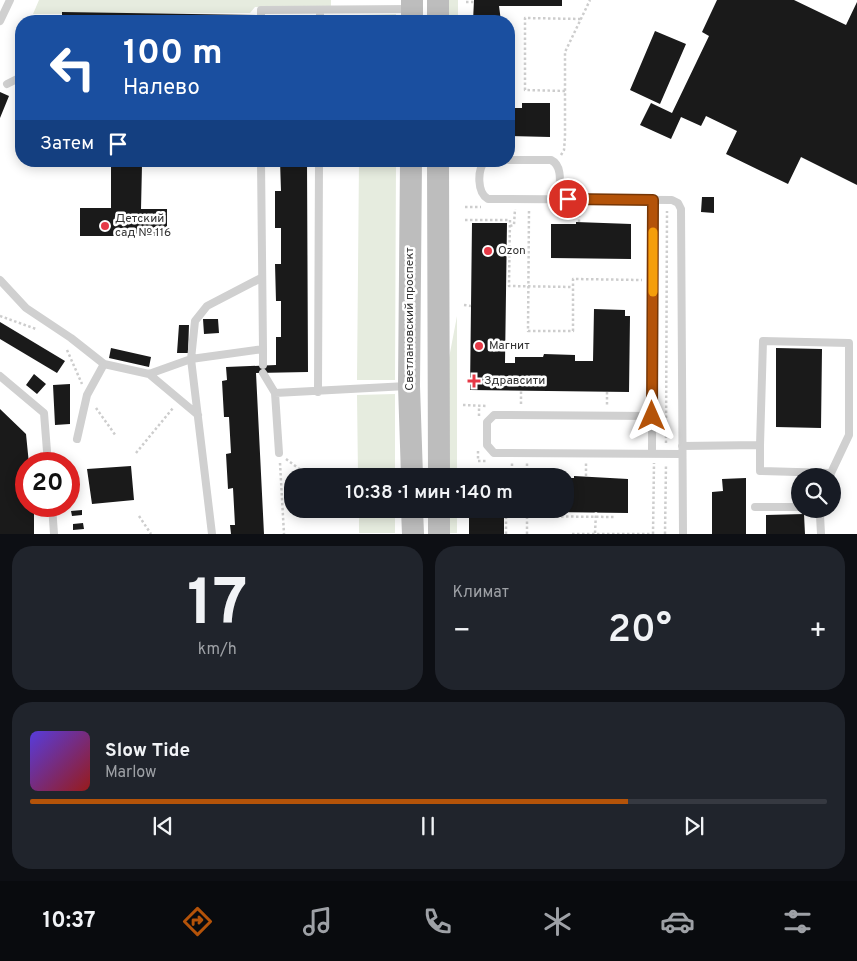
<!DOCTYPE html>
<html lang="ru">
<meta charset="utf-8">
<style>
:root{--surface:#171b24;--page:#20242c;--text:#f1f3f6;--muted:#9ea1a6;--line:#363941;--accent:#b45309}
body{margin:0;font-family:Overpass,sans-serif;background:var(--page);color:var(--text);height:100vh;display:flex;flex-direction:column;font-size:19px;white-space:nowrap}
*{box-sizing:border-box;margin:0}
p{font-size:16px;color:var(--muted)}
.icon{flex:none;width:28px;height:28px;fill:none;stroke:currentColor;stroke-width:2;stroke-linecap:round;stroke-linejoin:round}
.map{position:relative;height:534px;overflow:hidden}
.drawer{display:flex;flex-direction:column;gap:12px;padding:12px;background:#0d0f14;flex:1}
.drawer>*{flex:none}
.hud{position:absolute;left:15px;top:15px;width:500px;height:152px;border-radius:20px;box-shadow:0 2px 12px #0003;background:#1a4fa0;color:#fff;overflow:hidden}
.tools{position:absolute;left:791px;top:468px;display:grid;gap:10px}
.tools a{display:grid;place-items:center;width:50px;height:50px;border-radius:50%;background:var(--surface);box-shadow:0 2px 12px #0003;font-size:25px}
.speed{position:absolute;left:15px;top:452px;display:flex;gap:10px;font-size:25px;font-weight:700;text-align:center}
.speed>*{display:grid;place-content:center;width:65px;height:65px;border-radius:50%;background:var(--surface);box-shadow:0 2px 12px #0003;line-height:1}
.speed .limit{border:8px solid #d22;background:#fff;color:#111}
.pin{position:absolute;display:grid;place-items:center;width:42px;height:42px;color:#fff;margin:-21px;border:2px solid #fff;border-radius:50%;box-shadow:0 1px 5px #0007}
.me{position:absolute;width:55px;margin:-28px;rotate:0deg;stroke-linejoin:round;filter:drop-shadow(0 0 4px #0008)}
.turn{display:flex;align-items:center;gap:18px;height:105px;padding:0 25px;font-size:22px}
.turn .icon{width:65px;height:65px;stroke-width:2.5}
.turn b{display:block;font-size:35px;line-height:42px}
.then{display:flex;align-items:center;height:48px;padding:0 25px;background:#0003;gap:10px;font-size:19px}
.big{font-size:38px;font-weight:600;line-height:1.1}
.drawer .widget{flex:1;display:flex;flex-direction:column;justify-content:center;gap:8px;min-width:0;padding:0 18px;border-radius:20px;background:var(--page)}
.drawer .dial{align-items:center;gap:0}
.dial b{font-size:65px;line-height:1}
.song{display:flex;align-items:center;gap:15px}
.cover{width:60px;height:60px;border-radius:8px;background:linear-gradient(135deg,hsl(250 70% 55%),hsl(0 70% 35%))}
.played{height:5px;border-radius:2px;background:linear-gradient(90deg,var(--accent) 75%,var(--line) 75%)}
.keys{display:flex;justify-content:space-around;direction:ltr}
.heat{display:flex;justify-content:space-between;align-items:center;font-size:28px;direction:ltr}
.drawer .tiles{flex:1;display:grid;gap:12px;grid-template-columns:1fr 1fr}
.widget:last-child{grid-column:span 2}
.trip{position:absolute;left:284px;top:468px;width:290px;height:50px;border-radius:20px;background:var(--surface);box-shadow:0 2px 12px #0003;font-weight:600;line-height:50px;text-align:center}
.menu{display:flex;height:80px;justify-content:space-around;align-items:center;background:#090b0e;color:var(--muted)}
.menu .icon{width:35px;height:35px}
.menu .selected{color:var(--accent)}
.menu b{font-size:22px;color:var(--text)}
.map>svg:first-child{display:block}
.green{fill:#e6ecdf}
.building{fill:#1a1a1a}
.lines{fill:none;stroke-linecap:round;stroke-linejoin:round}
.path{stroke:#cdcdcd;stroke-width:2.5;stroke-dasharray:2.5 2.5;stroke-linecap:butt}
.lane{stroke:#d0d0d0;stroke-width:8}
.secondary{stroke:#bdbdbd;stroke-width:22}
.route-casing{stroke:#753606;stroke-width:12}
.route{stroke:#b45309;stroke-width:9}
.slow{stroke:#f59e0b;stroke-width:9}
.poi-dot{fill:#e63946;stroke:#fff;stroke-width:2}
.labels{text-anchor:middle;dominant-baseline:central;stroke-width:5;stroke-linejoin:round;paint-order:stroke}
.poi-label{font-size:12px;fill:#333;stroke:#fff;text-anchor:start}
.street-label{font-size:12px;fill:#333;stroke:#fff}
</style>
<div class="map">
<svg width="857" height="534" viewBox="0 0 857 534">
<rect width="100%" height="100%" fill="#fff"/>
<!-- green -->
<path class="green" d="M39,0H331V6L255,7L250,13L33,14Z
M449,0H458V21H449Z
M396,14V21H359V15Z
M359,161H396L395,380H357Z
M457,316V476H449V358Z
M395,394V476H358L357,395Z
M359,509H395V533H359Z
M449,509H457V533H449Z"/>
<!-- building -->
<path class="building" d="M474,0H562V6H499L501,21H473Z
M717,0H794L846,25L857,2V185L801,157L788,184L726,154L737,131L706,116L701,126L681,117L671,139L640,125L651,103L672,113L709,36L702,32Z
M62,12L259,15V21H62Z
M655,31L686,44L660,104L630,90Z
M0,92L9,96L0,118Z
M522,103H550V137L509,136V108H522Z
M80,161H167V165H142L141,209H167V236H80V208H111V165H80Z
M280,161H307L308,372L256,373L264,534H231L230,525H235L233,488L228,489L226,454L231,453L229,417H224L222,381L227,380L226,367L276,365V337H281V301H276L275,264H281V228H275V191H281Z
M702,197H714V213L701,212Z
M576,222L631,224V259L551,258V224H576Z
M472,223H507L505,363H515V357H543L544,354L575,355V361H593L594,309L625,310V316H630L629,392L470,390Z
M203,319H218L219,333L204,334Z
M0,322L65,361L57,373L0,339Z
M179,325H189L188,353H177Z
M111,348L151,357L149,367L109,358Z
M776,348L822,349L821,428L776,427Z
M34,374L46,384L37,394L26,385Z
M70,384V424L55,425L53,385Z
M0,409L26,434L29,464H26V506H34V534H0Z
M131,466L134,500L92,504L87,469Z
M574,476L628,479V513L549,512V509H565V478H574Z
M746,478V534H712V492L723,491L722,479Z
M469,509H504V534H469Z
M82,510V515L72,516L71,511Z
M804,514L805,534H766V515Z
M83,523L84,529L73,530V524Z"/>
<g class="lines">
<!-- path -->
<path class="path" d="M466,2H474
M565,91L525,90V18L581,19
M511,150V136
M561,155L564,150L565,137V52L590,0
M465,207H481
M529,211L528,331H573V279L642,280
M465,220H510L509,286L573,287
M579,222V209
M510,226L514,225L515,209
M464,305L471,306
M0,316L36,329
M67,350L82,384
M607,392V405
M521,404V391
M463,405L487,406
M96,408L116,436
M479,416V406
M666,443L667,211
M478,451V461H487
M136,453L173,408
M286,459L309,476
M280,463L284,534
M463,475L507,476
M512,476V463
M527,476V463
M586,476V463
M139,516L151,534
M506,516L616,517
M595,533L596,512
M506,534V509
M527,534V509
M572,534H652
M653,534L654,463
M665,534L666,464"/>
<!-- lane -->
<path class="lane" d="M0,21L10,0
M261,21V10L410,9
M320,21V10
M7,84L21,77
M509,160H551C564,166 559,187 559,199
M485,161C477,170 477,193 488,199L672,200L678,203L681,209L683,534
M0,280L26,308L71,338L104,364L149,374L191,359L195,321L207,306L261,278
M263,365V349
M263,373L275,393L407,386
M149,374L198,415
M0,376L44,413L48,464
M318,392L319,161
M275,393L279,453
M652,416L494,415L487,422V445L494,453L682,454
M77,439L87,395L104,364
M682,446L760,445L763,341L849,343V435L831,473L760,471V445
M652,454L653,200
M52,506L54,534
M755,507H800
M810,509L820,515L821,534
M212,534L191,359L263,349L261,161"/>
<!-- secondary -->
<path class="secondary" d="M412,0V21
M438,21V0
M411,161L409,386L412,476
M438,161L439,476
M412,509L413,534
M439,534V509"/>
</g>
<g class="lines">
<!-- route casing -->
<g class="route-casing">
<path id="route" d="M568,199L653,200L652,416"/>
</g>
<!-- route -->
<use href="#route" class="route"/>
<!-- slow -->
<path class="slow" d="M653,292V232"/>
</g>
<!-- markers -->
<g class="poi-dot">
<circle cx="105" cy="226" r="5"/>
<circle cx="488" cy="251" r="5"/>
<circle cx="479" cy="346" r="5"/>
<path d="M471.5 373.5h5v5h5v5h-5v5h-5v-5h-5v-5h5z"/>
</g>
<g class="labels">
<!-- poi labels -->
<g class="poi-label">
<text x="115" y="219">Детский<tspan x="115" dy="14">сад № 116</tspan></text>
<text x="498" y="251">Ozon</text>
<text x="489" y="346">Магнит</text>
<text x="484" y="381">Здравсити</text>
</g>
<!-- street labels -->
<g class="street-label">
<text transform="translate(410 319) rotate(-90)">Светлановский проспект</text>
</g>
</g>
</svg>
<div class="tools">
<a><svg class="icon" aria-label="search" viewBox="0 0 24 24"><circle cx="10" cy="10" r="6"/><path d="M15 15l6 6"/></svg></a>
</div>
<div class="speed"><div class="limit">20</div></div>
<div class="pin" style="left:568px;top:199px;background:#d93025"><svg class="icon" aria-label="arrive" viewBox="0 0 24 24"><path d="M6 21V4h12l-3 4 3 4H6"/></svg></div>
<svg class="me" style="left:652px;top:416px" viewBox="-20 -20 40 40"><path d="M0-17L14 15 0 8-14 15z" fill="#b45309" stroke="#fff" stroke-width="4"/></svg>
<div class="trip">10:38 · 1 мин · 140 m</div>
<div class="hud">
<div class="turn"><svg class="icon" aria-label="left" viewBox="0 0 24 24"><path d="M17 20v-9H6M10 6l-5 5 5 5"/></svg><div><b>100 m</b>Налево</div></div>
<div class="then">Затем<svg class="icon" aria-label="arrive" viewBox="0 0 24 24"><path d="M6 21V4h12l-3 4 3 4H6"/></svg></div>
</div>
</div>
<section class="drawer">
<div class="tiles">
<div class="widget dial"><b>17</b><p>km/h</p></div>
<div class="widget"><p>Климат</p>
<div class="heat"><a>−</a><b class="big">20°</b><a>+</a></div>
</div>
<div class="widget">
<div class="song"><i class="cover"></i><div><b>Slow Tide</b><p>Marlow</p></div></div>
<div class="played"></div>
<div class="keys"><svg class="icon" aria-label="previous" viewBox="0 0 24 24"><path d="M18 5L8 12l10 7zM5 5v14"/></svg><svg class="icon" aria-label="pause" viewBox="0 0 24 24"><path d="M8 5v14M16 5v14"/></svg><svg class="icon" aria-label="next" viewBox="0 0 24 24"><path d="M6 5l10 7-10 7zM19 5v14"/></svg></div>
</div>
</div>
</section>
<nav class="menu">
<b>10:37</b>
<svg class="icon selected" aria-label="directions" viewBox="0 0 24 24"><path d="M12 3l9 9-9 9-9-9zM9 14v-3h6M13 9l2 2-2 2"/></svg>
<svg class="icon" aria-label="music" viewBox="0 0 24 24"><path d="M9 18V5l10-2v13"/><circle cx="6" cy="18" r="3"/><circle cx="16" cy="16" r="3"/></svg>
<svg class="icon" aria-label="phone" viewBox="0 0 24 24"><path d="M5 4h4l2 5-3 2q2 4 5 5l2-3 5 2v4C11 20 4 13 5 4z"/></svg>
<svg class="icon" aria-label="climate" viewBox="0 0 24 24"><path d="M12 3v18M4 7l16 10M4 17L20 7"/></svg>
<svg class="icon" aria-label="car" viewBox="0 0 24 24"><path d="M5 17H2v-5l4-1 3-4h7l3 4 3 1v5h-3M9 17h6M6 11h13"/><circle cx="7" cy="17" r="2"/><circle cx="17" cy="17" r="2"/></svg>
<svg class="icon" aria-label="filters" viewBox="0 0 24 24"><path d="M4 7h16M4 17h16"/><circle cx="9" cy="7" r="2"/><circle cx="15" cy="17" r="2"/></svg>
</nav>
